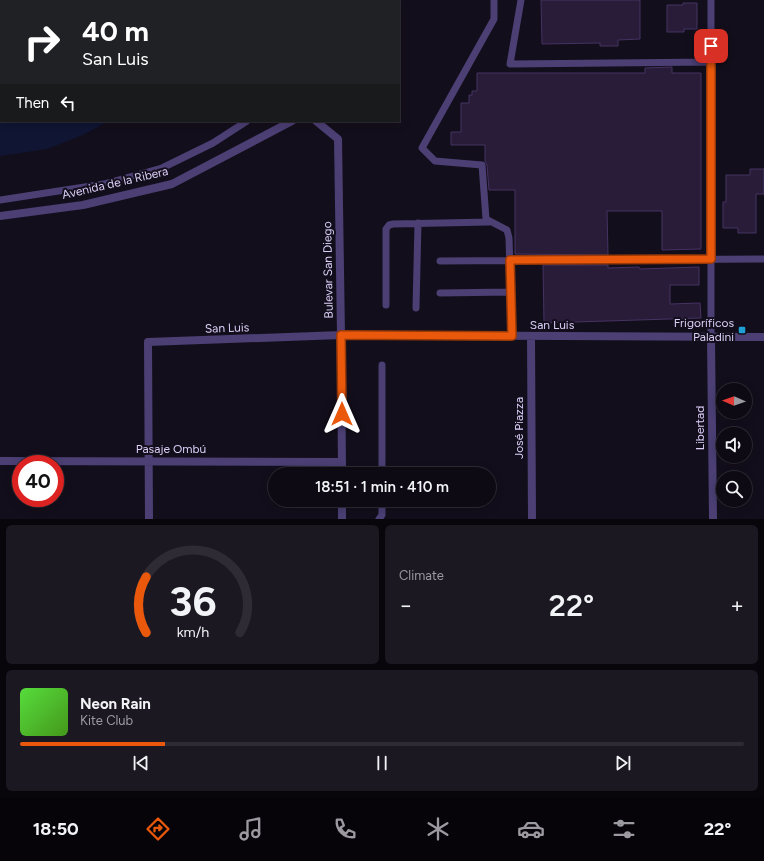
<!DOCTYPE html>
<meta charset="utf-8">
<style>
:root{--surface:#0e0a14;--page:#1c1822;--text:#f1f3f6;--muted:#9b9aa0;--line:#2e2b34;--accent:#ea580c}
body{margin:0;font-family:Figtree,sans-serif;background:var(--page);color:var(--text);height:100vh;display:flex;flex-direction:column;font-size:15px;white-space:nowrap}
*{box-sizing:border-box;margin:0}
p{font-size:13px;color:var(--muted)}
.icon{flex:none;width:22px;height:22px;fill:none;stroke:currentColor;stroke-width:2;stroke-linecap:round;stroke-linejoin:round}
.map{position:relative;height:519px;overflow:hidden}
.details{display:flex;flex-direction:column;gap:6px;padding:6px;background:#08060b;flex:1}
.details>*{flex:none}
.banner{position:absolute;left:0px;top:0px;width:400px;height:122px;box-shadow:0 2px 10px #0003,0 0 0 1px var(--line);background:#202124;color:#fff;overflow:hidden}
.needle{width:26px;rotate:272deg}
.tools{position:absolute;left:716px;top:383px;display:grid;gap:8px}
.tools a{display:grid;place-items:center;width:36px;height:36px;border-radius:50%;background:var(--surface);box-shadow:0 2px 10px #0003,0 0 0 1px var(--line);font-size:20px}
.speed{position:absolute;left:12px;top:455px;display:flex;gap:8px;font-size:20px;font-weight:700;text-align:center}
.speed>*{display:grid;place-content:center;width:52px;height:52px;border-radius:50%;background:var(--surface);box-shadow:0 2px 10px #0003,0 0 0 1px var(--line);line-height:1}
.speed .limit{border:6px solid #d22;background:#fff;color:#111}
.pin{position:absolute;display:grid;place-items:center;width:34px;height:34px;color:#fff;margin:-17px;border-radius:8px;box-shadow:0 2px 6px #0006}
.me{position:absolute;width:44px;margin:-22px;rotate:0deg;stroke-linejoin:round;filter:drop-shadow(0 0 3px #0008)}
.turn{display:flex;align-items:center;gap:14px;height:84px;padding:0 16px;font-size:18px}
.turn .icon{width:52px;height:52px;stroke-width:2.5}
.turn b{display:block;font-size:28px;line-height:34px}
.then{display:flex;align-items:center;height:38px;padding:0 16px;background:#0003;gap:8px;font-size:15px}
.big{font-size:30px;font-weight:600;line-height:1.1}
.details .widget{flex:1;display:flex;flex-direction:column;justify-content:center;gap:6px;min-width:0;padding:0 14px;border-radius:6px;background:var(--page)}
.details .dial{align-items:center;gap:0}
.dial svg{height:104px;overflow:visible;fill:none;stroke:var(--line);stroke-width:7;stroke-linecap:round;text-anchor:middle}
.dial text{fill:var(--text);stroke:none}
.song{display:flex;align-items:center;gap:12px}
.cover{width:48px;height:48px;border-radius:6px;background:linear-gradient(135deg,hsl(110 70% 55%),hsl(100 70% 35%))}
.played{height:4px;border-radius:2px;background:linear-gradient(90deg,var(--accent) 20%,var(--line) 20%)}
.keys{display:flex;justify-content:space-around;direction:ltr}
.heat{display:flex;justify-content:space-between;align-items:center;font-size:22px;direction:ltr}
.details .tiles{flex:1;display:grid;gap:6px;grid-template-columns:1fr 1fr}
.widget:last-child{grid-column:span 2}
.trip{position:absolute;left:268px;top:467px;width:228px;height:40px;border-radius:20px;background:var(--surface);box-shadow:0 2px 10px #0003,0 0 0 1px var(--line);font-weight:600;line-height:40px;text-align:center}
.menu{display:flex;height:64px;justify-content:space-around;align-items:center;background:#060408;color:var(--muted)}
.menu .icon{width:28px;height:28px}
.menu .active{color:var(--accent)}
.menu b{font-size:18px;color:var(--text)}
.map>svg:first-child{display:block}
.water{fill:#0f1533}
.building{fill:#281c39;stroke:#453262}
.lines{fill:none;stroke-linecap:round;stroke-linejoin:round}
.service{stroke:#4b3f74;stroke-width:7}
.minor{stroke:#4b3f74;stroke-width:8}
.tertiary{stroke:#4b3f74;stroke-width:8}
.route-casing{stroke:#983908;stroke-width:10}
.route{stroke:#ea580c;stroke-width:7}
.poi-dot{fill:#1ea0d4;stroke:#130e1b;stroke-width:1.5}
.labels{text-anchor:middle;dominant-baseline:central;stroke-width:4;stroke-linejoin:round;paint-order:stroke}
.street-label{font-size:12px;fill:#dbcff8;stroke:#130e1b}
.poi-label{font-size:12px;fill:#dbcff8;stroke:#130e1b;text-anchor:end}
</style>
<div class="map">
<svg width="764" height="519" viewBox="0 0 764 519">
<rect width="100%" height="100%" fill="#130e1b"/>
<!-- water -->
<path class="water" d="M0,0H245L1,1V121H109L83,135L47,149L0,156Z"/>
<!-- building -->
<path class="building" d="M541,0H640V39L618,40V46H600V43L542,44Z
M683,3H697V29H684V32H667V5H683Z
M672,67V73H701V249L662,250V211H607L608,255L515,254V190H489L487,165L485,161V145H451V132H461V103H469V95H472V91H477V73H645V68Z
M750,169H764V194H756V233H738V228H723V202H726V175H750Z
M543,265H608V268L639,267L640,269L699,267V285H670V304L700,303L701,318L544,323Z"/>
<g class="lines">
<!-- service -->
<path class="service" d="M340,0V1
M494,0V19L422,148L435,161L482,165L486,219L507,230L509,238L512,336
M521,0L510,64L711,62
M711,0V338
M0,200L104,184L162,168L213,143L247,121
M440,261L764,259
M440,293L511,292
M386,305V229L389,225L393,224L489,222
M416,308L418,223
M382,474V365
M379,519L382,515V500"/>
<!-- minor -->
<path class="minor" d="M316,121L338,139L341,335
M0,216L83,205L172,184L292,121
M531,336L532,519
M711,338L713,519
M0,461L342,462
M149,519L148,342L341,335L764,337"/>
<!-- tertiary -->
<path class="tertiary" d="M341,335L342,474
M342,500V519"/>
</g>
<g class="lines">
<!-- route casing -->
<g class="route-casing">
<path id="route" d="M342,414L341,335L512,336L510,260L711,259V46"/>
</g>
<!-- route -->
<use href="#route" class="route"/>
</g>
<!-- markers -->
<rect class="poi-dot" x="738" y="326" width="8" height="8" rx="2"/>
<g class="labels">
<!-- street labels -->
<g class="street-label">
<text transform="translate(115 183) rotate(-13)">Avenida de la Ribera</text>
<text transform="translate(328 270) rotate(-91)">Bulevar San Diego</text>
<text x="552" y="325">San Luis</text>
<text transform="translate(227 328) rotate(-2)">San Luis</text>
<text transform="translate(519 428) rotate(-90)">José Piazza</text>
<text transform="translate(700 428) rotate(-90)">Libertad</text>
<text x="171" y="449">Pasaje Ombú</text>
</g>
<!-- poi labels -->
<g class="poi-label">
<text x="734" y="323">Frigoríficos<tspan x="734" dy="14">Paladini</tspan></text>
</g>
</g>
</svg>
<div class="tools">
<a><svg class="needle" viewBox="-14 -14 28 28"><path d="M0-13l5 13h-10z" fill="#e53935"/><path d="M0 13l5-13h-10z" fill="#9b9aa0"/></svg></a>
<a><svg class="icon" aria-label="sound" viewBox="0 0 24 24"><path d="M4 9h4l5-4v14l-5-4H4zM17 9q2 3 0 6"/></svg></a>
<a><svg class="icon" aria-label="search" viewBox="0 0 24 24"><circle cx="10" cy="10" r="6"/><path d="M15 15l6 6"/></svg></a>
</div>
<div class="speed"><div class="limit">40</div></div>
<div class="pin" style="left:711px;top:46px;background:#d93025"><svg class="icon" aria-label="arrive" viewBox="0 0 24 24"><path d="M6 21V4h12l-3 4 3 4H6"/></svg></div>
<svg class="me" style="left:342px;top:414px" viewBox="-20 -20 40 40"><path d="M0-17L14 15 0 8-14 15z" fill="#ea580c" stroke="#fff" stroke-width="4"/></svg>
<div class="trip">18:51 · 1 min · 410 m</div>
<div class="banner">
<div class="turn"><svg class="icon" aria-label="right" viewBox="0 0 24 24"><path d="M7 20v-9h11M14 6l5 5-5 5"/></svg><div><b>40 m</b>San Luis</div></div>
<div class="then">Then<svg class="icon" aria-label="left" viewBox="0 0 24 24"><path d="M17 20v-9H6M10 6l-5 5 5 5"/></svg></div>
</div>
</div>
<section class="details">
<div class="tiles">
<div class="widget dial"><svg viewBox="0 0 100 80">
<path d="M14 69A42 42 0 1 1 86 69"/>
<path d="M14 69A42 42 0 0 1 14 26" stroke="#ea580c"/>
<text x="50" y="56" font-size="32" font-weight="700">36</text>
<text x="50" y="72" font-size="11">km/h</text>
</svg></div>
<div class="widget"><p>Climate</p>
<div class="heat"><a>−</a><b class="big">22°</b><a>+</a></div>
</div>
<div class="widget">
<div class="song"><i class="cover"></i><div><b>Neon Rain</b><p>Kite Club</p></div></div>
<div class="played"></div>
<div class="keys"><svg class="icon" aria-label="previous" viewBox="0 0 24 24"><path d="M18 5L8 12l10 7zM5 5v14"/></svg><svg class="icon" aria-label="pause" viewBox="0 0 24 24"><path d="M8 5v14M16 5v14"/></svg><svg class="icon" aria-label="next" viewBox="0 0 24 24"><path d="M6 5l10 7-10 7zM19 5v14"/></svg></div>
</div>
</div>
</section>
<nav class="menu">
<b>18:50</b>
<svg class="icon active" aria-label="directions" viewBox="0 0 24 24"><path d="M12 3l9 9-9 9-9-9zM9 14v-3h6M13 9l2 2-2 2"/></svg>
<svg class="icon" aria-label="music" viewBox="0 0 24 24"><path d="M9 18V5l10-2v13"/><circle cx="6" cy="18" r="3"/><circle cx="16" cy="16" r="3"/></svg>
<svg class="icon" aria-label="phone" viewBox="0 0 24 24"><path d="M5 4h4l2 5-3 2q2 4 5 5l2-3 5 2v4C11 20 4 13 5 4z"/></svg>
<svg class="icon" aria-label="climate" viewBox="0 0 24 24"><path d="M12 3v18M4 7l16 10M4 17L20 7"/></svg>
<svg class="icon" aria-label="car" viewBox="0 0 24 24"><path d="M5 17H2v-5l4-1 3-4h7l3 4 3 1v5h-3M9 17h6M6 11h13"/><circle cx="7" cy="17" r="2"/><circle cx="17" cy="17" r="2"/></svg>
<svg class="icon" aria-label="filters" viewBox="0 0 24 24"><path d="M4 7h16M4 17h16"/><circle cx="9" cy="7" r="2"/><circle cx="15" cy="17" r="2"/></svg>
<b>22°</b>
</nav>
